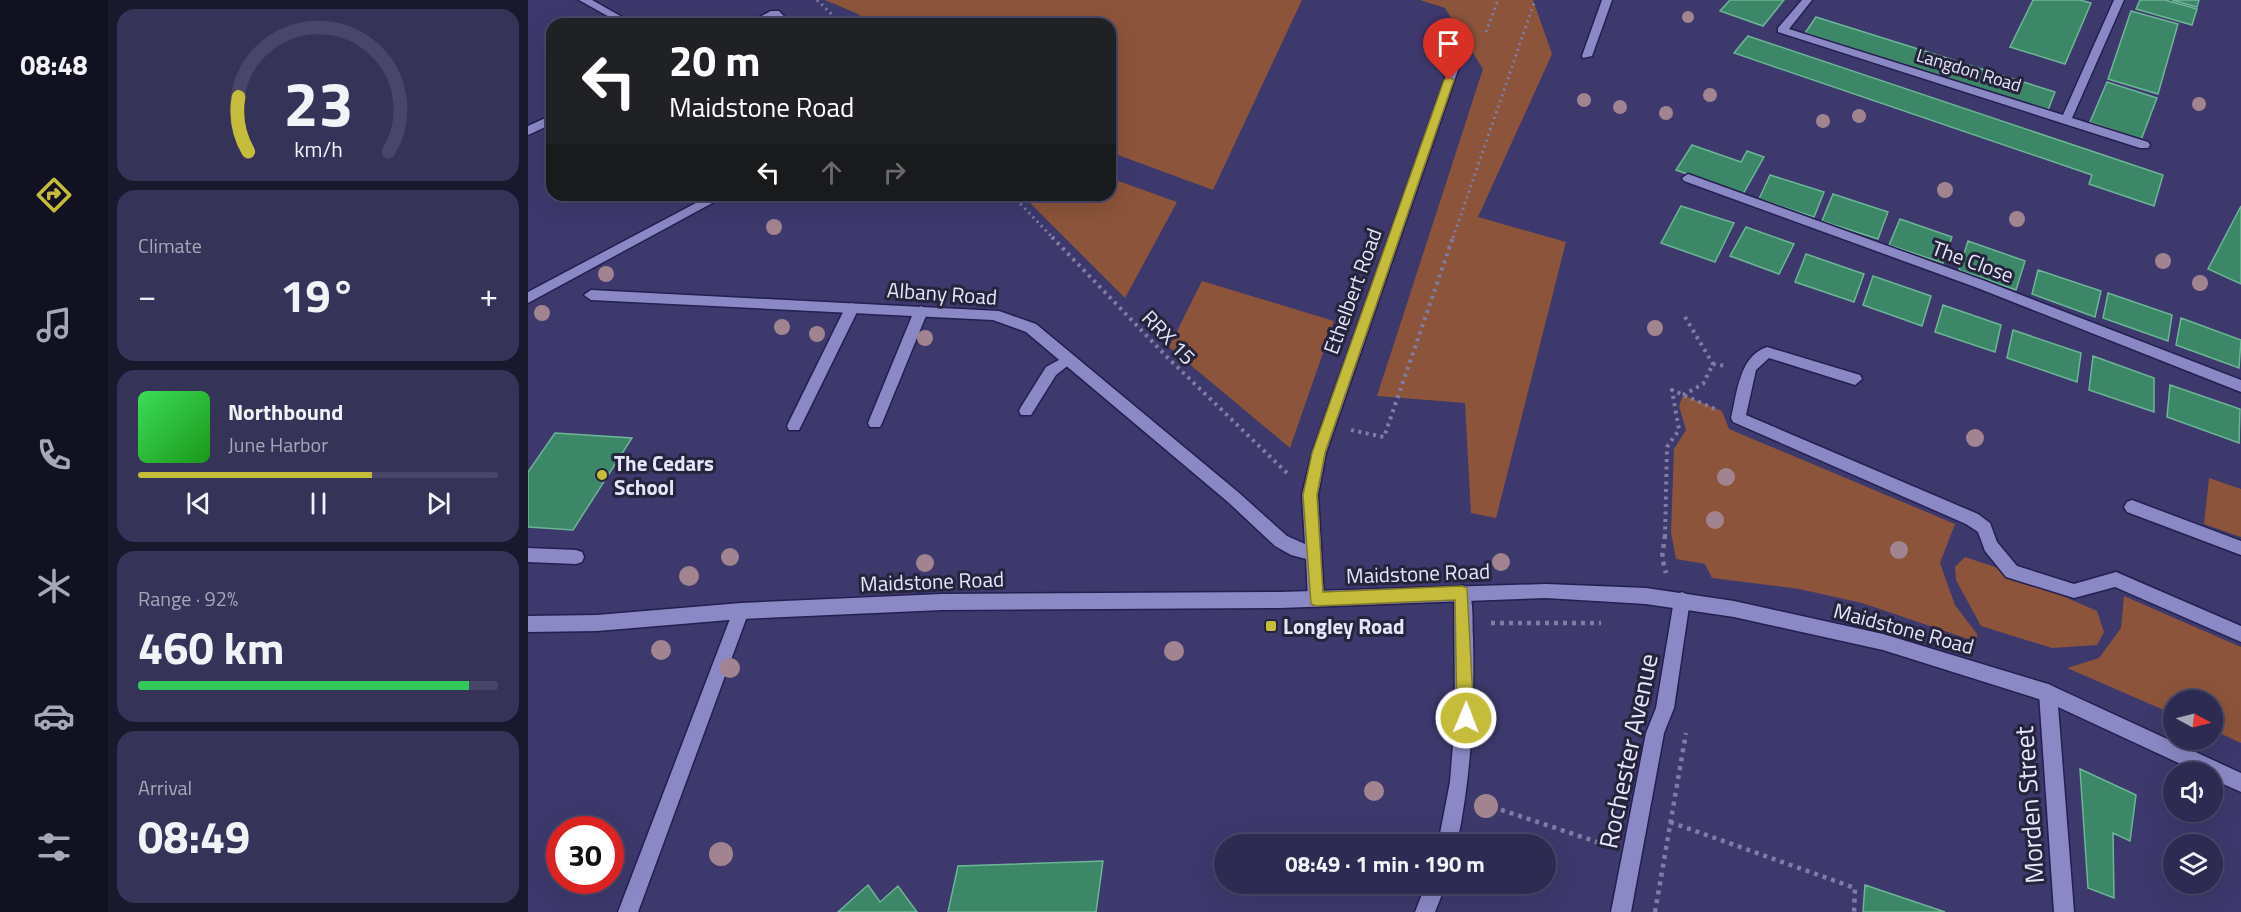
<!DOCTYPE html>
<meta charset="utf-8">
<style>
:root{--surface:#2e2b52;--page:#363359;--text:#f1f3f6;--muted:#a7a7b8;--line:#494769;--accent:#c6bc3c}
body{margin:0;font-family:"Titillium Web",sans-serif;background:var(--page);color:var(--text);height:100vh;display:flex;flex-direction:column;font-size:22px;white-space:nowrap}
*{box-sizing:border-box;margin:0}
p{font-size:20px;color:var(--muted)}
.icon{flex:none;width:33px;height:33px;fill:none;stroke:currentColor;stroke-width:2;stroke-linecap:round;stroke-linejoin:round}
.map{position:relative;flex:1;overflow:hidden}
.panel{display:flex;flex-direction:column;gap:9px;padding:9px;background:#19182d;width:420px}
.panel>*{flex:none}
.banner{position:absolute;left:18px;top:18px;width:570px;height:183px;border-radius:18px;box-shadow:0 6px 24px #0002,0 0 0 2px var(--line);background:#202124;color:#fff;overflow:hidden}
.needle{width:39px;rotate:97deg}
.buttons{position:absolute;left:1635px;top:690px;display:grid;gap:12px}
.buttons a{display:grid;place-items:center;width:60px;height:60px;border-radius:50%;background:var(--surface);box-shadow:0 6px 24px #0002,0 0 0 2px var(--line);font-size:30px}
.speed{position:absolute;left:18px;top:816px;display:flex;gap:12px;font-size:30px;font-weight:700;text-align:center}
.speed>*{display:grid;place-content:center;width:78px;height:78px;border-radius:50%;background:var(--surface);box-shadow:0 6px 24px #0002,0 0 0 2px var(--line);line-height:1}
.speed .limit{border:9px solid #d22;background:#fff;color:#111}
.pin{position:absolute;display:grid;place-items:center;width:51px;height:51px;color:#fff;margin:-62px -26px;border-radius:50% 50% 50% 0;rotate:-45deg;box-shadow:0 0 6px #0007}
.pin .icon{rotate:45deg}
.me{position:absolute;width:66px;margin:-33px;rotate:1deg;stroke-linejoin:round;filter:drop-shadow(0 0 4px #0008)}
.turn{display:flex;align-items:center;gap:21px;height:126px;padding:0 24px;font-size:27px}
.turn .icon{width:78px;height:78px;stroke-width:2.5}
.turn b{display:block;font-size:42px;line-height:51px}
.lanes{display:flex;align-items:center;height:57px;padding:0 24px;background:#0003;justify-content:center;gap:30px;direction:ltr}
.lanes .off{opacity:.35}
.big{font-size:45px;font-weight:700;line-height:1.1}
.panel .card{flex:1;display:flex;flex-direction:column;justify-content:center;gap:9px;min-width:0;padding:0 21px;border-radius:18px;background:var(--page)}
.panel .dial{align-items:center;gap:0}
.dial svg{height:156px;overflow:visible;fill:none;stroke:var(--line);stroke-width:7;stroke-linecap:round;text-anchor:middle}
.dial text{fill:var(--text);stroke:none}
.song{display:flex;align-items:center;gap:18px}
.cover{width:72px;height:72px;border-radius:9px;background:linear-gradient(135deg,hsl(130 70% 55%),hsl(120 70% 35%))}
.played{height:6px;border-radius:3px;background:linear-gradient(90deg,var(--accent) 65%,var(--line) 65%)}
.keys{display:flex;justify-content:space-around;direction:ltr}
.heat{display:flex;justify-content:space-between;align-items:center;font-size:33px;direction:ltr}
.charge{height:9px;border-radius:4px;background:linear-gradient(90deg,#34c759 92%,var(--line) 0)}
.trip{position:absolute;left:686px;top:834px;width:342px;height:60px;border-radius:30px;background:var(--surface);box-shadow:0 6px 24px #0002,0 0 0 2px var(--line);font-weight:700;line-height:60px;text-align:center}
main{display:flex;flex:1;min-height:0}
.menu{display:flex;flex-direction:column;width:108px;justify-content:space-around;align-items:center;background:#121121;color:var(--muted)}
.menu .icon{width:42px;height:42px}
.menu .on{color:var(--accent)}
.menu b{font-size:27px;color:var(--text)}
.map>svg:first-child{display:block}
.green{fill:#8c543b}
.building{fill:#3d8769;stroke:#6cb696;stroke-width:1.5}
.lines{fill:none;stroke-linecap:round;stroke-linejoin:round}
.lane-casing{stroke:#251e50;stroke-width:3}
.street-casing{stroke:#251e50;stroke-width:3}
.secondary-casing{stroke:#251e50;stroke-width:3}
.path-far2{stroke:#807da5;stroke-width:3;stroke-dasharray:2 4;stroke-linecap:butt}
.path-far1{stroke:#807da5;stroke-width:4;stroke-dasharray:3 4.5;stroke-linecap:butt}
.path{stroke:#807da5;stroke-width:4.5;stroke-dasharray:4 5;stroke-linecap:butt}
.lane{fill:#8b89c5;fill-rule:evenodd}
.street{fill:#8b89c5;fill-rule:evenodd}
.secondary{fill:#8b89c5;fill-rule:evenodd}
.tree{fill:#a28490}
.route{fill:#c6bc3c;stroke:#817a27;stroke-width:1.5}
.poi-dot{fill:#c6bc3c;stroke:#25243c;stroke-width:2}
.labels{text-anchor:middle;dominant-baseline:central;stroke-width:6;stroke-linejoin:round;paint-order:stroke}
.far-street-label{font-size:18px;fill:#e6e6fa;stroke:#25243c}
.street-label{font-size:21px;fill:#e6e6fa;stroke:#25243c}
.poi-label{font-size:21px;font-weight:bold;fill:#e6e6fa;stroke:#25243c;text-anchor:start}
.near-street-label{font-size:26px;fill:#e6e6fa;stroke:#25243c}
</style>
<main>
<nav class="menu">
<b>08:48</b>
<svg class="icon on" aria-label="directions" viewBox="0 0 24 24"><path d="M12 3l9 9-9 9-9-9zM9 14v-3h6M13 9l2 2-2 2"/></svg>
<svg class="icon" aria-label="music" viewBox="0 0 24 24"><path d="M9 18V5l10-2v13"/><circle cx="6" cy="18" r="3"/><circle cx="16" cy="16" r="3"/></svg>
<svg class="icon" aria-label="phone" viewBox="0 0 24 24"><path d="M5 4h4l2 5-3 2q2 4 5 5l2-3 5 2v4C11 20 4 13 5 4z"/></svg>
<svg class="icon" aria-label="climate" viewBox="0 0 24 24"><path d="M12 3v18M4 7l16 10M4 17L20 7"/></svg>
<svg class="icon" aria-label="car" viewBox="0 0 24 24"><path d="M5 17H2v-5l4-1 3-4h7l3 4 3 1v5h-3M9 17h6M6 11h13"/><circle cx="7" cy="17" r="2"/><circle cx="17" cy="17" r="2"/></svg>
<svg class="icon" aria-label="filters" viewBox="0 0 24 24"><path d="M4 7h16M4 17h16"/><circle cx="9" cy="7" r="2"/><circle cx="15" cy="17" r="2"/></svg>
</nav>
<section class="panel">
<div class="card dial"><svg viewBox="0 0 100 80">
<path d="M14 69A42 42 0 1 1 86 69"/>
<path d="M14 69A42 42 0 0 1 9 41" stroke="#c6bc3c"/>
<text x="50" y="56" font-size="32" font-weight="700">23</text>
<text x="50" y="72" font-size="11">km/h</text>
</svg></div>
<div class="card"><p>Climate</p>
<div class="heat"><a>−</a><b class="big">19°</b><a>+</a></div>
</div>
<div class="card">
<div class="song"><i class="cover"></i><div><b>Northbound</b><p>June Harbor</p></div></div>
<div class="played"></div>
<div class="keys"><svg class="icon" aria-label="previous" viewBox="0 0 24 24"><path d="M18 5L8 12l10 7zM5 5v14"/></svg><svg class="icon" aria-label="pause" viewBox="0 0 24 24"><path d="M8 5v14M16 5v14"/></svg><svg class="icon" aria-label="next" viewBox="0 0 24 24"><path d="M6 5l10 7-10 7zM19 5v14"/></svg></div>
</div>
<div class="card"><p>Range · 92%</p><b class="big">460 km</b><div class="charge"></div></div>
<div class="card"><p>Arrival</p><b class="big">08:49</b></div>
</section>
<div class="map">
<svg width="1713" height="912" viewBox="0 0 1713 912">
<rect width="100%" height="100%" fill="#3d396d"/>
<!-- green -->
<path class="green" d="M297,0H774L685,190L582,152V24H340L330,14Z
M892,0H1005L1024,54L950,217L1038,242L968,518L943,513L937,403L849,396L955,69L917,8Z
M582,178L649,202L597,298L494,195H582Z
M674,281L806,321L762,448L641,347Z
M1155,395L1194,411L1201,429L1427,524L1412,563L1427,605L1449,634V642L1334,603L1271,589L1184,578L1177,564L1148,559L1143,532L1146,449L1158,430L1151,406Z
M1681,478L1713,489V537L1676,524Z
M1437,557L1470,568L1569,611L1576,632L1569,645L1524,648L1453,626L1428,580L1427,567Z
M1596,596L1713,647V743L1685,730L1684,700H1646L1645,714L1539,668L1571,658L1593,628Z"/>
<!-- building -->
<path class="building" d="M1202,0H1256L1235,26L1192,11Z
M1505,0H1552L1563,3L1537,64L1482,47Z
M1612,0H1637L1669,9L1664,25L1608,9Z
M1644,0H1671L1669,7Z
M1603,11L1650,24L1630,94L1580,79Z
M1288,17L1527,92L1520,110L1277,33Z
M1220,36L1635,175L1626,206L1561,184L1564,175L1206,53Z
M1579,82L1629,98L1613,140L1562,122Z
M1164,145L1213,162L1219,151L1236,157L1215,194L1148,170Z
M1242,175L1296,192L1286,217L1231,199Z
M1305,194L1360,212L1350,239L1294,221Z
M1153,206L1206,223L1187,262L1133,243Z
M1713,206V284L1680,269Z
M1372,219L1424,237L1415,263L1361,245Z
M1218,227L1266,244L1251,274L1202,256Z
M1440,241L1497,261L1488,290L1431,270Z
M1278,254L1336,274L1326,302L1267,282Z
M1510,270L1573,291L1567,317L1504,294Z
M1345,276L1403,296L1394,326L1335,305Z
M1580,293L1644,315L1640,341L1575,318Z
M1415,305L1473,325L1467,352L1407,332Z
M1653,318L1713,340L1711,368L1648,345Z
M1485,330L1553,353L1549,382L1479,358Z
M1565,356L1626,378V412L1561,390Z
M1642,385L1712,409L1711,443L1639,417Z
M27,433L104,438L45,530L0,527V472Z
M1552,769L1608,795L1602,841L1585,833L1586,898L1560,888Z
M575,861L568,912H420L430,866Z
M340,885L352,902L370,886L389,912H310Z
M1337,885L1417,912H1335Z"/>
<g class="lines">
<!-- lane casing -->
<g class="lane-casing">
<path id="lane" d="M1074,0H1084L1064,56L1055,58L1054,56Z
M243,11H251L263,24H252L242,13Z
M324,303L331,308L273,426L271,430H261L259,426L317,308Z
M393,306L400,311L354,423L352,427H342L340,423L386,311Z
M1239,347L1332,375L1334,379L1327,385L1241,358L1228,370L1218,415L1450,514L1462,523L1469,542L1489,566L1546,584L1588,572L1713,626V642L1587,587L1546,598L1478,577L1457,551L1450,532L1438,524L1205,422L1203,418C1209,394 1211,356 1239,347Z
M540,355L547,360L528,375L503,415H493L491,411L493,407L518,367Z
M1604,500L1713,541V555L1599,512L1596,507L1599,502Z
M0,548L48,550L54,552L56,557L54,562L48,564L0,562Z
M213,603L219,606L221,611L110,912H90L205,611L207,606Z"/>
</g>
<!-- street casing -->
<g class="street-casing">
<path id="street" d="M51,0H64L103,22L94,24Z
M1274,0H1284L1261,29L1535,115L1586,0H1596L1544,118L1620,142L1622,145L1620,148H1612L1250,32V28Z
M243,11L252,13L231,24H218Z
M932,36L941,38L798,453L790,495L796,599L794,604L788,607L782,604L780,599L778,559L763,555L747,546L700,502L498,332L465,320L63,300L56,295L63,290L471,311L508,324L710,492L759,536L777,544L774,495L784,453Z
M24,115V124L0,135V126Z
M1160,174L1457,281L1713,380V392L1447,287L1156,181L1154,178Z
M183,195H199L0,303V292Z
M934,585L940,588C946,602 944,622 945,638C947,708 943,776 929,844H910L922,782L927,719L926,593L928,588Z
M1154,592L1160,595L1162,600L1146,708L1136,733L1103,912H1083L1118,733L1128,708L1146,600L1148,595Z
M1520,684L1526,687L1529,693L1546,912H1526L1511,693L1514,687Z
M898,884H918L907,912H887Z"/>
</g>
<!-- secondary casing -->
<g class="secondary-casing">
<path id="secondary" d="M1018,584L1118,588L1206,601L1355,634L1520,684L1713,773V792L1684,779V772H1670L1517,701L1355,650L1206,617L1118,604L1018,598L752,608L414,610L213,619L69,631L0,632V616L69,615L213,603L414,594L752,592Z"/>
</g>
<!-- path-far2 -->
<path class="path-far2" d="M289,0L314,24
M958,32L970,0
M484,195L525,238
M925,238L1007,0"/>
<!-- path-far1 -->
<path class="path-far1" d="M524,237L640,358L760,474
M1157,317L1185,364
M1155,395L1175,384L1185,364L1198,366
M823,430L856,437L925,237
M1137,537L1139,447L1151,430L1144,390L1187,409"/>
<!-- path -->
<path class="path" d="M1137,535L1134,558L1138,573
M963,623H1073
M956,804L1078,845
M1142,822L1327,888L1326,912
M1127,912L1158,733"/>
<!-- lane -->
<use href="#lane" class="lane"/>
<!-- street -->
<use href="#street" class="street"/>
<!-- secondary -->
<use href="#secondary" class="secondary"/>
</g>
<!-- trees -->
<g class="tree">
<circle cx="1160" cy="17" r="6"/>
<circle cx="1182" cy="95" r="7"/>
<circle cx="1056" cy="100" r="7"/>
<circle cx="1671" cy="104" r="7"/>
<circle cx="1092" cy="107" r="7"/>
<circle cx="1138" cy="113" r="7"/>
<circle cx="1331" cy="116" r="7"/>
<circle cx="1295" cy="121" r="7"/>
<circle cx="1417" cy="190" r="8"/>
<circle cx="1489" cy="219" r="8"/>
<circle cx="246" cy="227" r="8"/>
<circle cx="1635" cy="261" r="8"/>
<circle cx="78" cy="274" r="8"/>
<circle cx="1672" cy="283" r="8"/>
<circle cx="14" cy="313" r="8"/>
<circle cx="254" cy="327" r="8"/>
<circle cx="1127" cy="328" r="8"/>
<circle cx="289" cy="334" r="8"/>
<circle cx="397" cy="338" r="8"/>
<circle cx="1447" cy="438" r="9"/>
<circle cx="1198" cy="477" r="9"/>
<circle cx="1187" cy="520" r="9"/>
<circle cx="1371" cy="550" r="9"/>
<circle cx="202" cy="557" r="9"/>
<circle cx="973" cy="562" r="9"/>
<circle cx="397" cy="563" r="9"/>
<circle cx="161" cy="576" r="10"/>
<circle cx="133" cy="650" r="10"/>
<circle cx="646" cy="651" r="10"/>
<circle cx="202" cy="668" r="10"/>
<circle cx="846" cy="791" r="10"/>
<circle cx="958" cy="806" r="12"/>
<circle cx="193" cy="854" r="12"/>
</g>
<!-- route -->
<path class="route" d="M921,77L926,80L797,453L789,495L795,592L934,586L939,588L946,718L943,723L938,726L932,723L929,718L927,600L788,606L783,604L775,495L784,453L916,80Z"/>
<!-- markers -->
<g class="poi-dot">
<circle cx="74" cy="475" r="6"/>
<rect x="737" y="620" width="12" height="12" rx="3"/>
</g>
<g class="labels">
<!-- far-street labels -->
<g class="far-street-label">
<text transform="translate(1441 70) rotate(17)">Langdon Road</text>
</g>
<!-- street labels -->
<g class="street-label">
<text transform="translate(1445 261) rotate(20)">The Close</text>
<text transform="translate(824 291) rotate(-70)">Ethelbert Road</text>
<text transform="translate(414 293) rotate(4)">Albany Road</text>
<text transform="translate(641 337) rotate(46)">RRX 15</text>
<text transform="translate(890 573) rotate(-2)">Maidstone Road</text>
<text transform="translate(404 581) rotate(-2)">Maidstone Road</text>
<text transform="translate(1376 628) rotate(15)">Maidstone Road</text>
</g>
<!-- poi labels -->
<g class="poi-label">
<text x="86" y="463">The Cedars<tspan x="86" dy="24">School</tspan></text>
<text x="755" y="626">Longley Road</text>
</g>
<!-- near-street labels -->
<g class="near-street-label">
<text transform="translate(1100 751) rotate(-78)">Rochester Avenue</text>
<text transform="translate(1501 805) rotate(-94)">Morden Street</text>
</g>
</g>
</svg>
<div class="buttons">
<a><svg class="needle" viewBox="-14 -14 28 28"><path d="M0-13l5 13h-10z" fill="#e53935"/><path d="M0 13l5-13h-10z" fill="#a7a7b8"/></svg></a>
<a><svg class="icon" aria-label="sound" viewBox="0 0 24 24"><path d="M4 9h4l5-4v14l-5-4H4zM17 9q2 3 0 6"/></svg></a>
<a><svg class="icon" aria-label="layers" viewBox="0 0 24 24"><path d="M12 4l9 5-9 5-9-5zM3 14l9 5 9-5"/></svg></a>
</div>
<div class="speed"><div class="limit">30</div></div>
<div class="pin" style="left:921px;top:80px;background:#d93025"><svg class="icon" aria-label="arrive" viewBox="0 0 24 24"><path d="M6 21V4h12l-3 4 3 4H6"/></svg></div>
<svg class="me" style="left:938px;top:718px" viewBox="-20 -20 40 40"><circle r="17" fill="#c6bc3c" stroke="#fff" stroke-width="3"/><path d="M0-11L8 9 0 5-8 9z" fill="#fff"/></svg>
<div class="trip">08:49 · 1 min · 190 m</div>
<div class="banner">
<div class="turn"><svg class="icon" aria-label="left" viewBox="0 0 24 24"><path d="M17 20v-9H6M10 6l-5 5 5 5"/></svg><div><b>20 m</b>Maidstone Road</div></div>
<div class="lanes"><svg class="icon" aria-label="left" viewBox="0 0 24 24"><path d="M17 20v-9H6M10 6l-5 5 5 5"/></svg><svg class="icon off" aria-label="ahead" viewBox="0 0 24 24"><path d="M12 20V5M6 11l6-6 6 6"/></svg><svg class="icon off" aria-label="right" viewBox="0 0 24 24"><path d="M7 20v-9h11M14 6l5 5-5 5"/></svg></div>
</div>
</div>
</main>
